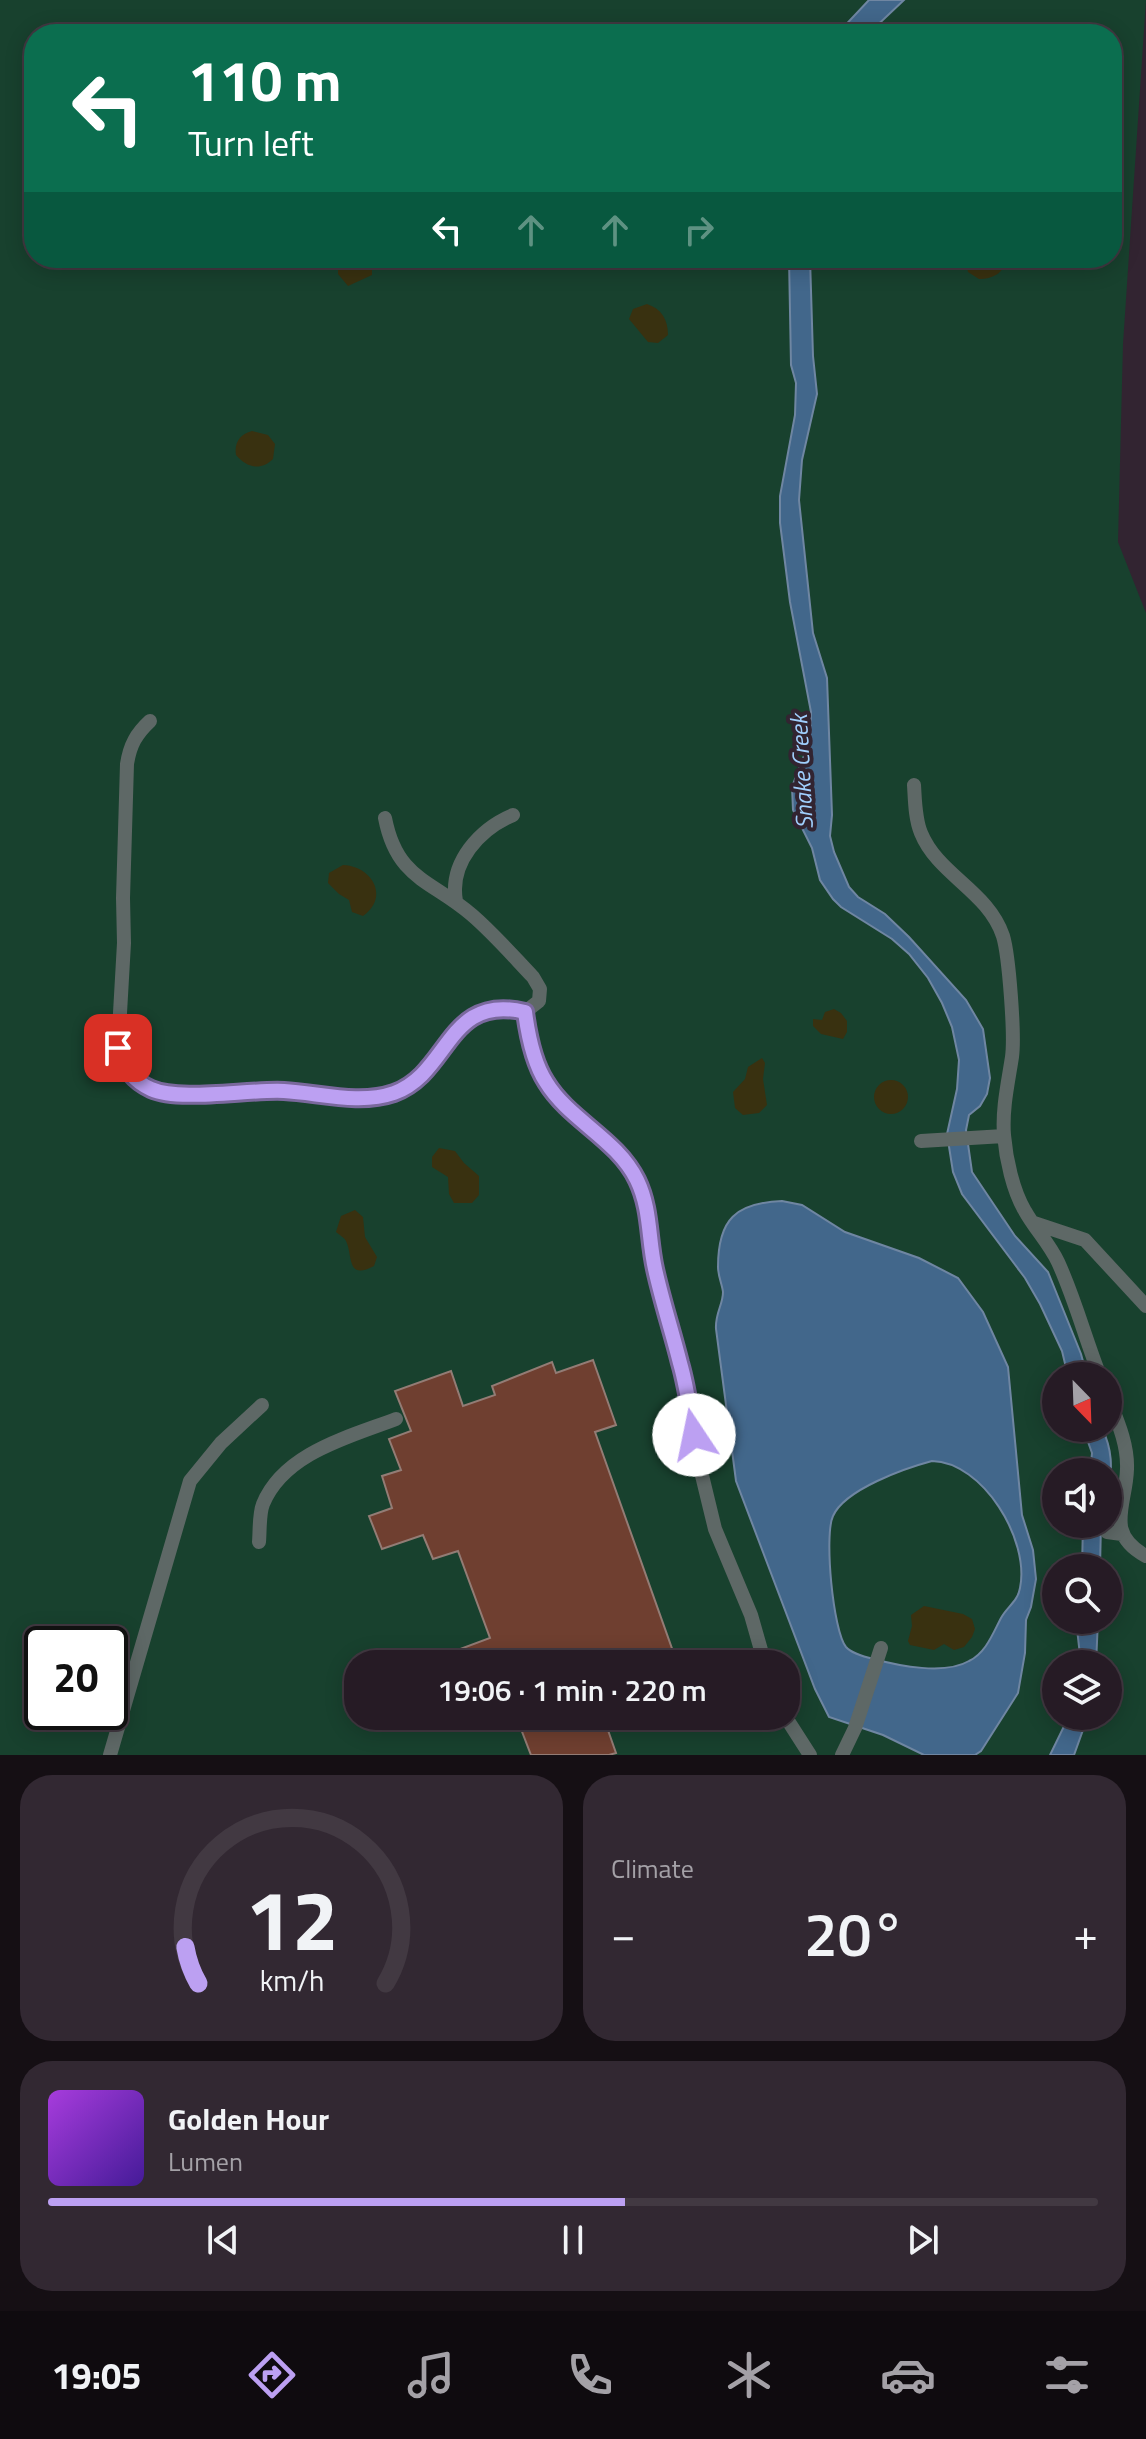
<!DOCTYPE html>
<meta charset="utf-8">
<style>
:root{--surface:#261b25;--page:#322832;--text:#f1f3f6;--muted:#a4a1a7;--line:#423942;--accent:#bca0f2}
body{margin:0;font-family:"Titillium Web",sans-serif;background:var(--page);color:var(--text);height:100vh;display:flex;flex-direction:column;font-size:30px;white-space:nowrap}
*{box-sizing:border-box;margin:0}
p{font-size:26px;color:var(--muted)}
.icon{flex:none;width:44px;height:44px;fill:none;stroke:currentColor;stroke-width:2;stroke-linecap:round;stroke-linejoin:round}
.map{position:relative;height:1755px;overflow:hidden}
.panel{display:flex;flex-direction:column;gap:20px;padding:20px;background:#150f14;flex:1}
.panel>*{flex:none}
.banner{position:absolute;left:24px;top:24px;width:1098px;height:244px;border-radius:32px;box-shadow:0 4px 20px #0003,0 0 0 2px var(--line);background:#0b6e4f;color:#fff;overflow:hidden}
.needle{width:52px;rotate:157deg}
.controls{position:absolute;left:1042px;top:1362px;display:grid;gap:16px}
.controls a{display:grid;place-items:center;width:80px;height:80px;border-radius:50%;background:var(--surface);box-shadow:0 4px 20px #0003,0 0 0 2px var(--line);font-size:40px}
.speed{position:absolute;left:24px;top:1626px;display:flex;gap:16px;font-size:40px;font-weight:700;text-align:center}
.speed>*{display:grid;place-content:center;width:104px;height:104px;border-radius:50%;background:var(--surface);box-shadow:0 4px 20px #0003,0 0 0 2px var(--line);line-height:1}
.speed .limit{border:4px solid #111;border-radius:12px;background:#fff;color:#111}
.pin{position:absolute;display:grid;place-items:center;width:68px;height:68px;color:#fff;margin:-34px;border-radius:16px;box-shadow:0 4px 12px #0006}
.me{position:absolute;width:88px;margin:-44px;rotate:349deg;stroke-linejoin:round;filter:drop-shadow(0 0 6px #0008)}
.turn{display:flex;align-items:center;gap:28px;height:168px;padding:0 32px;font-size:36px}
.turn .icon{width:104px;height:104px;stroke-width:2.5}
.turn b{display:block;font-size:56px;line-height:68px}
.lanes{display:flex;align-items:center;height:76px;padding:0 32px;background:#0003;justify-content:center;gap:40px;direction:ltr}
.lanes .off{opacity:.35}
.big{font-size:60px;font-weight:600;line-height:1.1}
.panel .card{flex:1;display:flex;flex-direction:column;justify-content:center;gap:12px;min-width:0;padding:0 28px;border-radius:32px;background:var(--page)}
.panel .dial{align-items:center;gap:0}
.dial svg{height:208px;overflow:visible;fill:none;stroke:var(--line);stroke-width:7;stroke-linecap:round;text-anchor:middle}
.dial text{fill:var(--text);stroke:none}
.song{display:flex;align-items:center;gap:24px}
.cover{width:96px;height:96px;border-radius:12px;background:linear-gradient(135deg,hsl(280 70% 55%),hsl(260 70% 35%))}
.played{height:8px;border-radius:4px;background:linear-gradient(90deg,var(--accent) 55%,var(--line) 55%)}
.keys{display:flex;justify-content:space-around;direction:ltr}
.heat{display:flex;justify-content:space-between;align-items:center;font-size:44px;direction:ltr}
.panel .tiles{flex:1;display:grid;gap:20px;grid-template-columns:1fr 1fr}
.card:last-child{grid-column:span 2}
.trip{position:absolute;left:344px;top:1650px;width:456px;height:80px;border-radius:32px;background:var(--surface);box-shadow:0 4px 20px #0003,0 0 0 2px var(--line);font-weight:600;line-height:80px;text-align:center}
.tab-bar{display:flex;height:128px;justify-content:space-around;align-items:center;background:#0f0b0f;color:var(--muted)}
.tab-bar .icon{width:56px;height:56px}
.tab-bar .on{color:var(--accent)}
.tab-bar b{font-size:36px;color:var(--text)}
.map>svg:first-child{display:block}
.green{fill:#18412e;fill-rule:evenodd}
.sand{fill:#393110}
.water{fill:#42678b;stroke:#6f86a2;stroke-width:2;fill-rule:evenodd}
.building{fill:#6f3f30;stroke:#937c75;stroke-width:2}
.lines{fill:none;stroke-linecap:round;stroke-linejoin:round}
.service{stroke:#5e6866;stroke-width:14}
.route-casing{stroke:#7a689d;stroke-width:20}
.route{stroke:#bca0f2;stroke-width:14}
.labels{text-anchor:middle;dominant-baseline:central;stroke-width:8;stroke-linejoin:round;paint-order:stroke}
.water-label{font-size:24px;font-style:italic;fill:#a0cffd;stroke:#322431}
</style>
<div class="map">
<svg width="1146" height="1755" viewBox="0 0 1146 1755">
<rect width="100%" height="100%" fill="#322431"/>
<!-- green -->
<path class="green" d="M0,0H1146L1123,344L1118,542L1146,613V1755H0ZM34,34H1112V258H34ZM1056,1376H1108V1428H1056ZM1056,1472H1108V1524H1056ZM1056,1568H1108V1620H1056ZM42,1644H110V1712H42ZM358,1664H786V1716H358ZM1056,1664H1108V1716H1056Z"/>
<!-- sand -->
<path class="sand" d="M342,258H372V275L348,286L338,274V265Z
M965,258H1005C1006,273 992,279 979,279L968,272Z
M647,304C662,309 668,320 668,335L658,343L648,342L629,319L633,309Z
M252,431L268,435L275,444L273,459C261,471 247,468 236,455C234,443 240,434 252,431Z
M343,865C372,866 390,897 363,916L352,912L349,900L339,894L328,883L329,873Z
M834,1009L841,1013L847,1021V1032L843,1039L821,1034L813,1026V1019L822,1020L825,1012Z
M762,1058L765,1063L763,1079L767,1105L759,1113L743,1115L735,1108L733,1092L745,1079L748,1067Z
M874 1097a17 17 0 1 1 34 0a17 17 0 1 1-34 0Z
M439,1148L455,1151L464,1163L479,1176V1195L472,1203H454L449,1194L448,1177L432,1167V1157Z
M355,1210L363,1217L365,1237L377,1257L374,1266C346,1281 353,1255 346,1241C344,1237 339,1235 336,1232L341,1216Z
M924,1606L963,1614L972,1619L975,1629L972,1637L964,1647L954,1650L944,1644L934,1650L910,1645L908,1641L912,1626L911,1615Z"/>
<!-- water -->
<path class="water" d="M869,0H904L868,34H837Z
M789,258H810L813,356L817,394L802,460L799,500L813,633L827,678L832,815L830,836L834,852L849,887L858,897L885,914L909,937L966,1000L983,1029L990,1078L987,1094L980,1106L969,1115L966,1130L972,1172L1015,1236L1048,1272L1081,1354L1087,1376H1068L1062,1351L1040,1304L1025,1278L962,1194L953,1172L947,1134L957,1089L959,1060L952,1027L942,1003L928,978L909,954L892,939L841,907L833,899L820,880L812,848L793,810L792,787L810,740L811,712L790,602L780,523V496L795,415L796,383L791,365Z
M782,1201L802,1205L845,1232L919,1258L958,1278L983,1312L1008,1367L1022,1515L1033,1550L1036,1579L1031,1607L1026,1620L1025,1653L1018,1693L981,1751L975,1755H924L883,1735L829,1717L815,1689L736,1481L716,1329C715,1313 723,1305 723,1292C722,1284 718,1276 718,1267C718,1219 736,1203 782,1201ZM932,1461C983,1462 1030,1540 1020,1588C1018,1601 1007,1607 1001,1618C993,1633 986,1653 969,1661C945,1675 899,1666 874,1659C865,1657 852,1654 846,1647C833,1631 824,1535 833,1516C845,1489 906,1468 932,1461Z
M1083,1428H1102C1112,1449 1113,1468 1108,1491V1472H1090L1092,1453Z
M1083,1524H1101L1100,1568H1082Z
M1076,1620H1098L1096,1664H1081Z
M1069,1716H1088L1074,1755H1050Z"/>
<!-- building -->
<path class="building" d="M593,1360L616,1425L595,1432L675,1657L656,1664H420L490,1638L458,1551L433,1559L423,1535L382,1549L369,1516L392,1508L382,1476L401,1470L389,1439L411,1431L395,1391L451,1371L463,1406L495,1395L492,1386L552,1362L556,1373Z
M516,1716H603L616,1753L609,1755H531Z"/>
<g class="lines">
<!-- service -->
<path class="service" d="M150,721C136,734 130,745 127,764L123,898L124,943L118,1048L127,1071L140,1084L172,1095L265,1091L361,1097L392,1093L413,1083L459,1027L476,1015L494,1008L525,1012
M914,785C915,800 915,819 921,833C938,875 988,891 1003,936C1009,956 1015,1035 1012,1057C1008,1083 1002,1109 1004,1135C1006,1159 1013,1191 1025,1211C1035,1229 1049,1243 1058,1262C1075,1299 1085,1338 1100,1376
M385,818C397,880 432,880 472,915C494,934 513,956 533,977L540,989L539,1001L525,1012L533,1051L545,1081L562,1102L618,1153L637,1178L643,1195L649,1213L654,1263L664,1311L681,1364L698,1459L715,1529L751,1615L765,1664
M456,901C449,862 480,829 513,815
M921,1141L1004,1136
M1034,1223L1085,1240L1146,1306
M1108,1397C1117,1420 1128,1444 1127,1469C1126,1506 1104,1533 1146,1556
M1052,1482L1056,1486
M1099,1524L1107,1532L1122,1534
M259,1542C260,1530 259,1514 263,1504C284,1453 349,1437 396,1419
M785,1716L810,1755
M110,1755L190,1481L221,1443L262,1405
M842,1755L855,1728L881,1648"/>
</g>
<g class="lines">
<!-- route casing -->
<g class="route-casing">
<path id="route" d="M118,1048C123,1067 133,1081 151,1089C180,1102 249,1089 284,1091C320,1093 359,1105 394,1093C450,1073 447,993 525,1012C528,1035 533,1062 546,1082C569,1120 617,1139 637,1180C651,1209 648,1238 655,1269C662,1301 672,1331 680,1363C687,1387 690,1411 694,1435"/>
</g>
<!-- route -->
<use href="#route" class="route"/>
</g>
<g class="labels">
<!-- water labels -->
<g class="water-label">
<text transform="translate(801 772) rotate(-93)">Snake Creek</text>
</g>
</g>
</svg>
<div class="controls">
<a><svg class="needle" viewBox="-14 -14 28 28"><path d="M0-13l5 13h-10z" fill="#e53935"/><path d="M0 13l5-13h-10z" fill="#a4a1a7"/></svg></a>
<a><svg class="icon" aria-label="sound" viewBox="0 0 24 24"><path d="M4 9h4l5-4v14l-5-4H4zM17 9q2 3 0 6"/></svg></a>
<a><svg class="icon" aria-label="search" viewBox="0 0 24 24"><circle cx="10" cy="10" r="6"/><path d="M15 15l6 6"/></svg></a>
<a><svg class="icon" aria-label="layers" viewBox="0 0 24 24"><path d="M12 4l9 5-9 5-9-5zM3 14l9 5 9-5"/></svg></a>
</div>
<div class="speed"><div class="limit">20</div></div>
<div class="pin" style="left:118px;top:1048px;background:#d93025"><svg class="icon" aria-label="arrive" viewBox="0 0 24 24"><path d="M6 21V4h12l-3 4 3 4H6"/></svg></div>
<svg class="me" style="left:694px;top:1435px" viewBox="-20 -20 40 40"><circle r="19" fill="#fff"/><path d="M0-13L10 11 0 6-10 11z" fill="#bca0f2"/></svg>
<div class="trip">19:06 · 1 min · 220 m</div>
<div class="banner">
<div class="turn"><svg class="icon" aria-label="left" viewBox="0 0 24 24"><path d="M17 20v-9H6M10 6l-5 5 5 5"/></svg><div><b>110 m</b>Turn left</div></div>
<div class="lanes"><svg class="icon" aria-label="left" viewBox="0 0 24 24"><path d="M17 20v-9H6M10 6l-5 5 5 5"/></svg><svg class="icon off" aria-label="ahead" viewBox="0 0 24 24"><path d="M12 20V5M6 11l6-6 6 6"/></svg><svg class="icon off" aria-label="ahead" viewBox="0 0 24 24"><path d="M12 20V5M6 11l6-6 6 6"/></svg><svg class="icon off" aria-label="right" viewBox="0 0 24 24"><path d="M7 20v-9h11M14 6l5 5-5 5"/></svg></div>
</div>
</div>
<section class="panel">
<div class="tiles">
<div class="card dial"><svg viewBox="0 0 100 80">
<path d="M14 69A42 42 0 1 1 86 69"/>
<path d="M14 69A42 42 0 0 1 9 55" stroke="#bca0f2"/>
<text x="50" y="56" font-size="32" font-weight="700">12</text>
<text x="50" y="72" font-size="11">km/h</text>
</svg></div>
<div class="card"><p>Climate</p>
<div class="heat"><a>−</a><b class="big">20°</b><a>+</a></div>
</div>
<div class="card">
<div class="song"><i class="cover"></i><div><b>Golden Hour</b><p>Lumen</p></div></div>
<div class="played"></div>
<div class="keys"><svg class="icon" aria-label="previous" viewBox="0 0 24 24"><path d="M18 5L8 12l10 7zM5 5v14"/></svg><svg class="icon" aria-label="pause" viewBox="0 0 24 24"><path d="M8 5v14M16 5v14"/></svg><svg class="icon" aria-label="next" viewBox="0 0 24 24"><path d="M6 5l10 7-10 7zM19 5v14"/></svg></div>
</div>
</div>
</section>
<nav class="tab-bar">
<b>19:05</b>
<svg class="icon on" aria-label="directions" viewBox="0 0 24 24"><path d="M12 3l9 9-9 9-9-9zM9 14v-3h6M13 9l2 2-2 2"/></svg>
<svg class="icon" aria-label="music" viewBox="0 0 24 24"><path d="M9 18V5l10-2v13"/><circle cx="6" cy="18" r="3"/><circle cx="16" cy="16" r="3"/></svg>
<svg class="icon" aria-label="phone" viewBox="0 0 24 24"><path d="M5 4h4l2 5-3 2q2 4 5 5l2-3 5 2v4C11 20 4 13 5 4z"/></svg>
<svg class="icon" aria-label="climate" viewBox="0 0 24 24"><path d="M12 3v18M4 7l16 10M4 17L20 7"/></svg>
<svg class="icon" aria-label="car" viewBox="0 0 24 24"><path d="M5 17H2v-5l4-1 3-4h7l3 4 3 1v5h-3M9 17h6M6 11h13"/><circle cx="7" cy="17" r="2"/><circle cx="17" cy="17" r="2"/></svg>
<svg class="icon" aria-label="filters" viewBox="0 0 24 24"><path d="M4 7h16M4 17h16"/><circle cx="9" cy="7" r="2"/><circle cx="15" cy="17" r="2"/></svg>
</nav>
